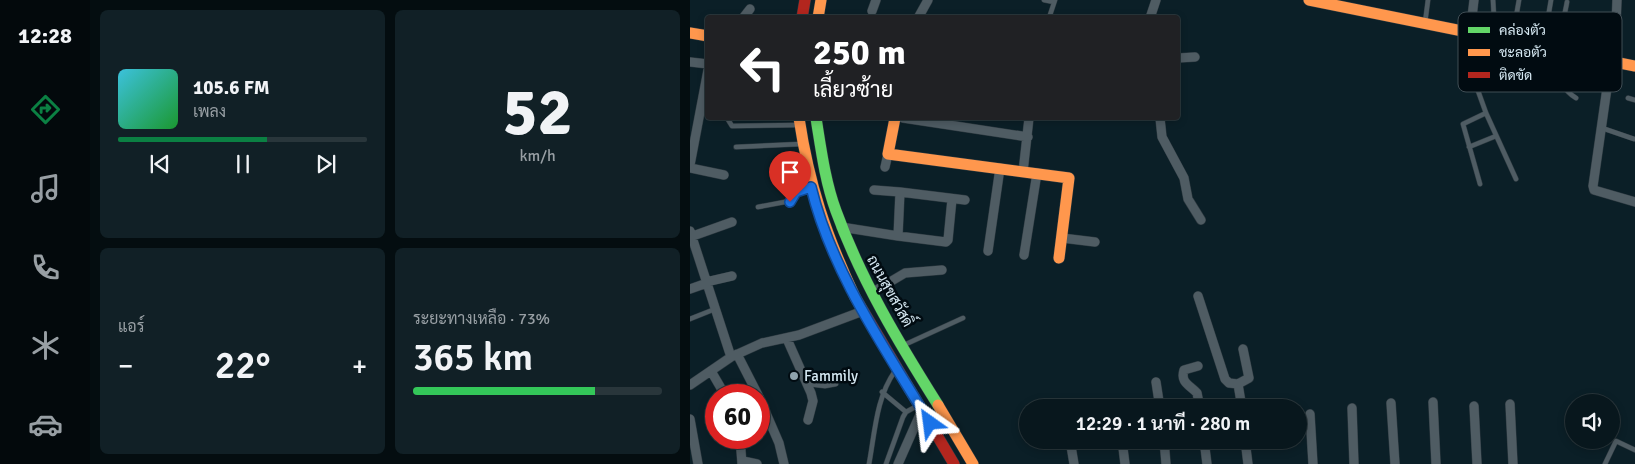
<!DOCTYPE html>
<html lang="th">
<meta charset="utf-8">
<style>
:root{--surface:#08171d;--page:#112026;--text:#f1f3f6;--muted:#989fa4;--line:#29363b;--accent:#0b8043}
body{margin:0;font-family:Signika,Sarabun,sans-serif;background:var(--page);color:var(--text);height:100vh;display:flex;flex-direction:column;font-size:19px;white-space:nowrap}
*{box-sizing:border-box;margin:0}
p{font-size:16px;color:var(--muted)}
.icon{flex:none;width:28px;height:28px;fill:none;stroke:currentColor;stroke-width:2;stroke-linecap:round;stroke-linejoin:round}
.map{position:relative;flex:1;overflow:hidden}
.drawer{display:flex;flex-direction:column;gap:10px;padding:10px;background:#040d10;width:600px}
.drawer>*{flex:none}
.banner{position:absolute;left:15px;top:15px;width:475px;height:105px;border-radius:5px;box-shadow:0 2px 8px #0003,0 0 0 1px var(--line);background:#202124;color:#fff;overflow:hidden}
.buttons{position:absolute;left:875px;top:394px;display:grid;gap:10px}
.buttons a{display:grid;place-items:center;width:55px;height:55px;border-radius:50%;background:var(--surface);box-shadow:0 2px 8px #0003,0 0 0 1px var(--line);font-size:25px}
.speed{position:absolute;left:15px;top:384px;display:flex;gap:10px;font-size:25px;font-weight:700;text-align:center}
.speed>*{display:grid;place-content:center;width:65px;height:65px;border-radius:50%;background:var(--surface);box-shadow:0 2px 8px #0003,0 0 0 1px var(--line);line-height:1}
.speed .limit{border:8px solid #d22;background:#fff;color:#111}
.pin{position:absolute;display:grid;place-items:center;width:42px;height:42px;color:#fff;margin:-51px -21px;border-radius:50% 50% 50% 0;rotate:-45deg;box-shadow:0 0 5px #0007}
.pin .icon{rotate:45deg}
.me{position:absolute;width:55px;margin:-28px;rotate:329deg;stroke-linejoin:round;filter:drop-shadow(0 0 4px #0008)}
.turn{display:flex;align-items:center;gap:18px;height:105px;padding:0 25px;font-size:22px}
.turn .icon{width:65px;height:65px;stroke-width:2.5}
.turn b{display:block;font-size:35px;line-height:42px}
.big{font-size:38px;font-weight:600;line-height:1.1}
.drawer .widget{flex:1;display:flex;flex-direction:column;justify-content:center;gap:8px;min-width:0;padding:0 18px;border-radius:8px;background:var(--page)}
.drawer .dial{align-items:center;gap:0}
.dial b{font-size:65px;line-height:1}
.song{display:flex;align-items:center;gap:15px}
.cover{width:60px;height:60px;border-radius:8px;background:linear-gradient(135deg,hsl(190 70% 55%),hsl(130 70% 35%))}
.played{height:5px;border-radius:2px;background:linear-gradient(90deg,var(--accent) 60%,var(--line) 60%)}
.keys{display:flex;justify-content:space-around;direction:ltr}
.heat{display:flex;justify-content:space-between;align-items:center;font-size:28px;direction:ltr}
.charge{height:8px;border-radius:4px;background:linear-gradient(90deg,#34c759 73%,var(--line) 0)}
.drawer .tiles{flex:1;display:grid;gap:10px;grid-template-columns:repeat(2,1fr)}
.trip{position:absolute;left:329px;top:399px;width:288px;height:50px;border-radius:25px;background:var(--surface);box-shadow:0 2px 8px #0003,0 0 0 1px var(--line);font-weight:600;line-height:50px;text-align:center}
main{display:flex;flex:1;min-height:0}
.tabs{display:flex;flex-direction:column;width:90px;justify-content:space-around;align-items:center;background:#03090c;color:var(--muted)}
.tabs .icon{width:35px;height:35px}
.tabs .active{color:var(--accent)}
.tabs b{font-size:22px;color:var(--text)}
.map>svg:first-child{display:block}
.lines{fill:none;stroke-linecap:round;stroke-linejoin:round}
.lane-casing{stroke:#2e3a41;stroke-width:5.5}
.street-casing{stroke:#2e3a41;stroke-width:10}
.fast-casing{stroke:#2e3a41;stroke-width:12}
.slow-casing{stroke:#2e3a41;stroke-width:12}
.jam-casing{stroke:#2e3a41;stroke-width:12}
.lane{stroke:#4f5c63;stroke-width:4.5}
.street{stroke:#4f5c63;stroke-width:9}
.fast{stroke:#63d668;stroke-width:11}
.slow{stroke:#ff974d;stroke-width:11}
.jam{stroke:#b3261e;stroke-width:11}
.route-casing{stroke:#114b97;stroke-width:12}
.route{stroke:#1a73e8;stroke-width:9}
.poi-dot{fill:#8fa2ac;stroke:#010b11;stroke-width:2}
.labels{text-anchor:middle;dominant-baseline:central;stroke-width:5;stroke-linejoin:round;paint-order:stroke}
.street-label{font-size:15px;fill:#d6e9f3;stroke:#010b11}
.poi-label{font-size:15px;fill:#d6e9f3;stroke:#010b11;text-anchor:start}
.key{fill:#010b11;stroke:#414e55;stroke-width:1}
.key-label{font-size:14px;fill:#d6e9f3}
</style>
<main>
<nav class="tabs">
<b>12:28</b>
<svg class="icon active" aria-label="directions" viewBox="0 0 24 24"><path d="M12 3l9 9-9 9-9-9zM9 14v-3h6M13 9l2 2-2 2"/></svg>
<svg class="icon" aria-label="music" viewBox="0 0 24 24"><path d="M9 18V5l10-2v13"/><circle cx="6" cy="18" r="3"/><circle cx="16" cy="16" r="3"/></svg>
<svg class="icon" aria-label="phone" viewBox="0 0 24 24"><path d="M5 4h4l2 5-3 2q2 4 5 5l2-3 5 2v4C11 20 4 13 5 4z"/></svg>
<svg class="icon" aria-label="climate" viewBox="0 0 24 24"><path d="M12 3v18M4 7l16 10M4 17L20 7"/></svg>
<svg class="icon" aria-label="car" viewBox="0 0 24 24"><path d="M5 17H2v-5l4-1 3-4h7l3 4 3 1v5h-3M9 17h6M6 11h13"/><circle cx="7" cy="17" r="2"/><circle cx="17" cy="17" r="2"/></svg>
</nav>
<section class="drawer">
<div class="tiles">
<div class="widget">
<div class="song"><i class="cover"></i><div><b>105.6 FM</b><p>เพลง</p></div></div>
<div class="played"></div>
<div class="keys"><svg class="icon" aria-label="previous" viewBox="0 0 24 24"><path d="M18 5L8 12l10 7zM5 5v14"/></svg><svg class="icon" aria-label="pause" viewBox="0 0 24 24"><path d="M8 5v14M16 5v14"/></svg><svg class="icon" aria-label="next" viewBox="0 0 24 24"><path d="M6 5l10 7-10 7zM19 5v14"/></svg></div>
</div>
<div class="widget dial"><b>52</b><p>km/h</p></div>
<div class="widget"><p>แอร์</p>
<div class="heat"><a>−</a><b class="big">22°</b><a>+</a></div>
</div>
<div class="widget"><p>ระยะทางเหลือ · 73%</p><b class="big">365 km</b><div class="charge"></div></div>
</div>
</section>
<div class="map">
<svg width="945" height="464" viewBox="0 0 945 464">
<rect width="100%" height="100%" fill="#0b1f27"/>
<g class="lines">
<!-- lane casing -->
<g class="lane-casing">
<path id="lane" d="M354,0L364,2
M803,0L804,18L825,24
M877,2C872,32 853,78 886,98
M359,18L365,0
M735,23L738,0
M778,33L776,57L778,63L796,113L826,179
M822,40L829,0
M853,47L861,0
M812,79L872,86
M938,98L945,100
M37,118L42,126L108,125
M912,128L944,139
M46,147L111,144
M779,147L806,136
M790,184L773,124L796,113
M68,207L100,201L105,192L120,188
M0,319L25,309
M214,345L273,318
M118,384L135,386L146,384
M192,392L216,412
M179,464C185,432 186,398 205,371
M196,464L213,417L216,412L227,406
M915,464L926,441L945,450"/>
</g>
<!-- street casing -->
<g class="street-casing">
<path id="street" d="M927,0L926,25L903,186L904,190L945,202
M182,11L186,0
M53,18L60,9
M228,18L238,0
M460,18L466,0
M780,34L784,0
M488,58L505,57
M0,62L18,64
M213,118L338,137
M470,118L472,137L494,178L498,199L511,220
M0,165L18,70
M195,167L198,154
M0,168L34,175
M333,172L339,118
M184,190L210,192
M151,227L208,236L210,192L275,200
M0,231L41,357L0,385
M208,236L256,242L258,240L262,199
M0,237L42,222
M372,238L405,242
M298,251L310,168
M334,255L347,173
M16,282L42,276
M0,289L17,283
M183,292L215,273L252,270
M508,296L535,379L539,383L548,384L552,408
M97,339L121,393L123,401L118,420
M47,354L68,395
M41,357L72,343L109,335L173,311
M508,366L494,370C490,383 500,385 507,393L510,408
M21,371L35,395
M466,382L470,408
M548,384L559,378L553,349
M69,397L89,443L94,464
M743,402L746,464
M701,403L705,464
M820,404L823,464
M784,406L787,464
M376,407V408
M428,407V408
M662,408L664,464
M620,414L623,464
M0,419L8,464
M50,438L52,464
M380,440L384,464
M432,440L435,464
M474,440L476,464
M514,440L517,464
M555,440L558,464
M53,461L67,464
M208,464L232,410"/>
</g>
<!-- fast casing -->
<g class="fast-casing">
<path id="fast" d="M126,118C131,149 135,181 146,211C171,280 209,343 248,405"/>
</g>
<!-- slow casing -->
<g class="slow-casing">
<path id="slow" d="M619,0L945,66
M128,18L131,0
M0,33L18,36
M109,118C119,185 136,235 165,297
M205,118L198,154L379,178L369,258
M248,405L283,464"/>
</g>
<!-- jam casing -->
<g class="jam-casing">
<path id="jam" d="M112,18L115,0
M165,297L264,464"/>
</g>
<!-- lane -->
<use href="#lane" class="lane"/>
<!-- street -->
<use href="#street" class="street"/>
<!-- fast -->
<use href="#fast" class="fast"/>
<!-- slow -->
<use href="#slow" class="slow"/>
<!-- jam -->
<use href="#jam" class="jam"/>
</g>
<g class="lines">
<!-- route casing -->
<g class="route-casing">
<path id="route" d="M100,202L106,192L121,187C142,273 195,348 240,423"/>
</g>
<!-- route -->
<use href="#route" class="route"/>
</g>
<!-- markers -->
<circle class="poi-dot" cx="104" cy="376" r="5"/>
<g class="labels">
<!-- street labels -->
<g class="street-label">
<text transform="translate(200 291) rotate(61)">ถนนสุขสวัสดิ์</text>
</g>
<!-- poi labels -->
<g class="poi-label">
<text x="114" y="376">Fammily</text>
</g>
</g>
<!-- legend -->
<rect x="768" y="12" width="164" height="80" rx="8" class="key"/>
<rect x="778" y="27" width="22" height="6" fill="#63d668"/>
<rect x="778" y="49" width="22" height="7" fill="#ff974d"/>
<rect x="778" y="72" width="22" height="6" fill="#b3261e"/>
<g class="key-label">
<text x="809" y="35">คล่องตัว</text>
<text x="809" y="57">ชะลอตัว</text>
<text x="809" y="80">ติดขัด</text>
</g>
</svg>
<div class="buttons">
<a><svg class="icon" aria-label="sound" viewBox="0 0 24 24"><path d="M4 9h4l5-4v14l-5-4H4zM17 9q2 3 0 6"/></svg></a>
</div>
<div class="speed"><div class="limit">60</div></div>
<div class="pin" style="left:100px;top:202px;background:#d93025"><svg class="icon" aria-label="arrive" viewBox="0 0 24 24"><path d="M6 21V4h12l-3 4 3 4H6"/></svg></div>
<svg class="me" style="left:240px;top:423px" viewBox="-20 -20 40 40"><path d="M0-17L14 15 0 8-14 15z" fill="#1a73e8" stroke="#fff" stroke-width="4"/></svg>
<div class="trip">12:29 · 1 นาที · 280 m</div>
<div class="banner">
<div class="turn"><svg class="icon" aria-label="left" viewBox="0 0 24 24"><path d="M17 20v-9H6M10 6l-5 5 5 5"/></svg><div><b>250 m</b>เลี้ยวซ้าย</div></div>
</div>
</div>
</main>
